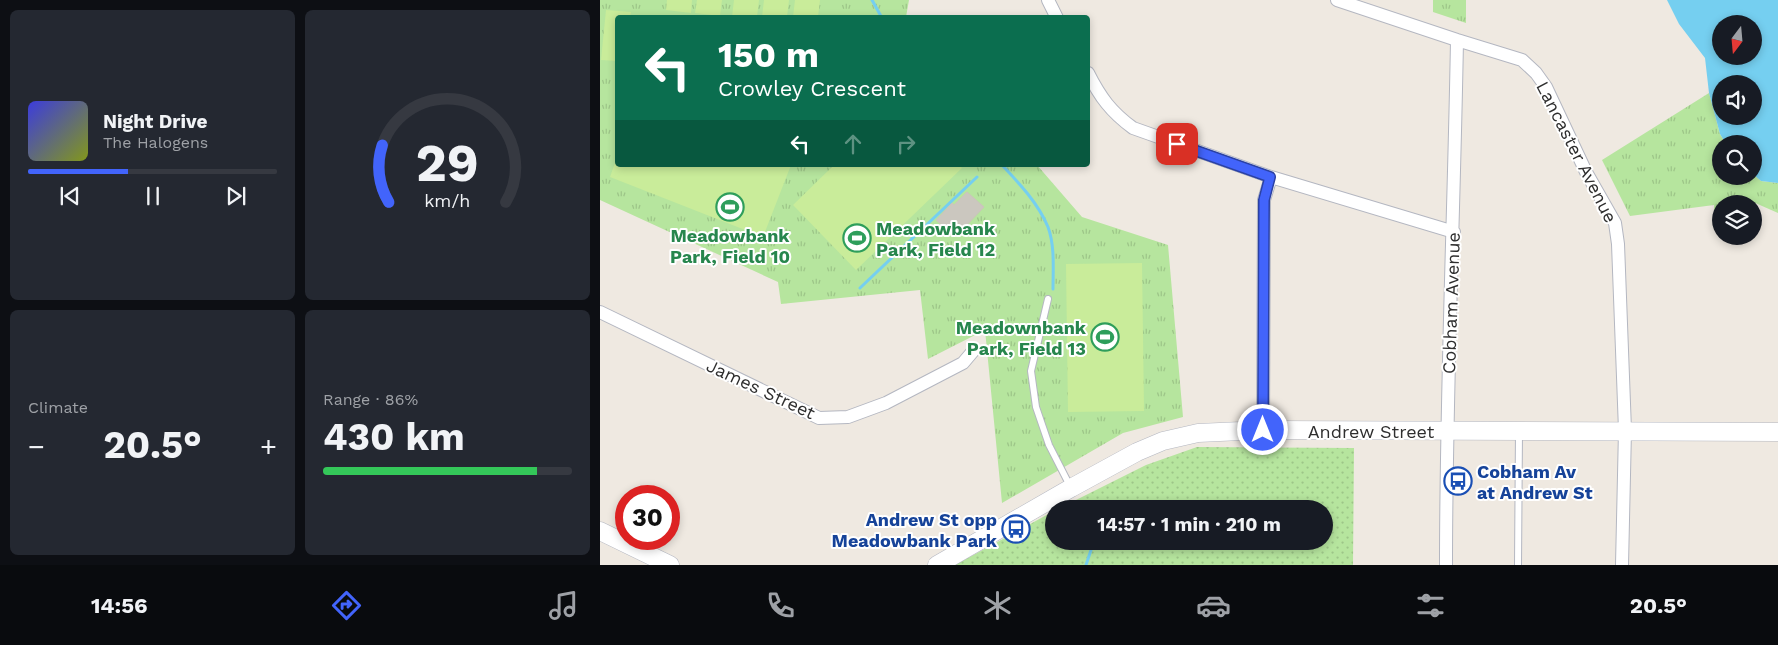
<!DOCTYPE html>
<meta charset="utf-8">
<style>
:root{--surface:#171b24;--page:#242831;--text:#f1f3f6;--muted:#9ea1a6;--line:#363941;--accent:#4264fb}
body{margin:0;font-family:"Work Sans",sans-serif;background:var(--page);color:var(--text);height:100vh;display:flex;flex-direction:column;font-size:19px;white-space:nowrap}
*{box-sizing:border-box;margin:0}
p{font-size:16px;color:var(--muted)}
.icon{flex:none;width:28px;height:28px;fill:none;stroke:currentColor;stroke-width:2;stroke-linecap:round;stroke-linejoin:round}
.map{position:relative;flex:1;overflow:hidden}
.details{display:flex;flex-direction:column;gap:10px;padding:10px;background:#0d0f14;width:600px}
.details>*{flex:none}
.guide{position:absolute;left:15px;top:15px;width:475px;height:152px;border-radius:5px;box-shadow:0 2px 8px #0003;background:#0b6e4f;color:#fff;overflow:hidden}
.needle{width:32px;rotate:196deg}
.fabs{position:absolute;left:1112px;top:15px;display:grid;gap:10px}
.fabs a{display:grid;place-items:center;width:50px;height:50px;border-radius:50%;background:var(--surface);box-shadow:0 2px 8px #0003;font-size:25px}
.speed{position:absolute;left:15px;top:485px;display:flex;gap:10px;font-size:25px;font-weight:700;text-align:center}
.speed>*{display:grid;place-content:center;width:65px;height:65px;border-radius:50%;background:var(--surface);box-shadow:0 2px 8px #0003;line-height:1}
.speed .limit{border:8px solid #d22;background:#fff;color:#111}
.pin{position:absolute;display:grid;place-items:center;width:42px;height:42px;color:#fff;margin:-21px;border-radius:10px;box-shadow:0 2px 8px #0006}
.me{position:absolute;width:55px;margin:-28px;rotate:0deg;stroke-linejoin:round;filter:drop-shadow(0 0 4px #0008)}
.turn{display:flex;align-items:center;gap:18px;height:105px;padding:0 20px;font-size:22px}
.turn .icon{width:65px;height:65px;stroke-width:2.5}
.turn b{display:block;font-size:35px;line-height:42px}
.lanes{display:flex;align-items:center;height:48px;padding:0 20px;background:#0003;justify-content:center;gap:25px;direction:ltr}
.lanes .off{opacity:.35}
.big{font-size:38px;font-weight:700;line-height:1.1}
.details .card{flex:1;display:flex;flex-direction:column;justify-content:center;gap:8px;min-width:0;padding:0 18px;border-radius:8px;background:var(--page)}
.details .dial{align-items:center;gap:0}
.dial svg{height:130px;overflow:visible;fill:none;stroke:var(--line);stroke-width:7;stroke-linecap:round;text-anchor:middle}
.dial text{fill:var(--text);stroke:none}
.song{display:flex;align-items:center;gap:15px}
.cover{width:60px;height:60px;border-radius:8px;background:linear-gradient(135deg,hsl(240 70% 55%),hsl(70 70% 35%))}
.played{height:5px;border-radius:2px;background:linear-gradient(90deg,var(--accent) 40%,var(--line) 40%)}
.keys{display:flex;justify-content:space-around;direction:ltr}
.heat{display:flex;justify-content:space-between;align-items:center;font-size:28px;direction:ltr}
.charge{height:8px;border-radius:4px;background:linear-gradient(90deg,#34c759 86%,var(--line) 0)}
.details .tiles{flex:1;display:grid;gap:10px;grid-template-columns:repeat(2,1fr)}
.trip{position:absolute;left:445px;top:500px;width:288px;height:50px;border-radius:25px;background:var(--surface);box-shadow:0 2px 8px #0003;font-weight:700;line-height:50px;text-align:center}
.tabs{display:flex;height:80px;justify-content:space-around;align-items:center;background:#090b0e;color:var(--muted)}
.tabs .icon{width:35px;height:35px}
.tabs .active{color:var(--accent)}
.tabs b{font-size:22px;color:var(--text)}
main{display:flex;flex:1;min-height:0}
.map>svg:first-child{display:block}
.grass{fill:url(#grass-dots)}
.park{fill:url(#park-tufts)}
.pitch{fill:#c9ec9a}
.water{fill:#75cff0;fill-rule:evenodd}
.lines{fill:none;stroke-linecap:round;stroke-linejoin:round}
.stream{stroke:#75cff0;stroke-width:3}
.building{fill:#cbc7bf;stroke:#cbc5ba}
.service-casing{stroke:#b4b7c1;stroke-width:8}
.minor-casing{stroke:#b4b7c1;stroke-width:14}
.secondary-casing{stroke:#b4b7c1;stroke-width:19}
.service{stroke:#fff;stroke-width:6}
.minor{stroke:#fff;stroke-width:12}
.secondary{stroke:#fff;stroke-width:18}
.route-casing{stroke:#2b41a3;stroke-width:12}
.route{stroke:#4264fb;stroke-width:9}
.labels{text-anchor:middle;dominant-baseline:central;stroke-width:4;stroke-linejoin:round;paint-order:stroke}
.street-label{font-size:18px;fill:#2e2e2e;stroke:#fff}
.leisure-label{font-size:18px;font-weight:bold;fill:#27864d;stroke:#fff;text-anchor:start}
.transit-label{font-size:18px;font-weight:bold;fill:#164399;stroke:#fff;text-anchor:start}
</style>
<main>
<section class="details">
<div class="tiles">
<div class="card">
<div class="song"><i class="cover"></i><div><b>Night Drive</b><p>The Halogens</p></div></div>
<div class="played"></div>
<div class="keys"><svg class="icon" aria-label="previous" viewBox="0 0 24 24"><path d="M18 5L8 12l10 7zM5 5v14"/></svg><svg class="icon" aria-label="pause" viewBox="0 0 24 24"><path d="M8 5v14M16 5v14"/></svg><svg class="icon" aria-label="next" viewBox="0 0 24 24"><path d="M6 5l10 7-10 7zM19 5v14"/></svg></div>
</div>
<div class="card dial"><svg viewBox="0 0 100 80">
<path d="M14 69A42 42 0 1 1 86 69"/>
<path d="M14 69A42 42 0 0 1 10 34" stroke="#4264fb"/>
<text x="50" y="56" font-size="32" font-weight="700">29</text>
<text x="50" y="72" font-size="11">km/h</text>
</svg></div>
<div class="card"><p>Climate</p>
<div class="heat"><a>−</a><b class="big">20.5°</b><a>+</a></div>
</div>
<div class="card"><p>Range · 86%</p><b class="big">430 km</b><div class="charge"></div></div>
</div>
</section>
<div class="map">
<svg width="1178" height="565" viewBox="0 0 1178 565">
<defs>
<pattern id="grass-dots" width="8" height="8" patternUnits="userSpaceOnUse" patternTransform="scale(1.25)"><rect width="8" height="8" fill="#b6e59e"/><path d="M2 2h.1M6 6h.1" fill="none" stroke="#9dc588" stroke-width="1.8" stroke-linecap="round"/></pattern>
<pattern id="park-tufts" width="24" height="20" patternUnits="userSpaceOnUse" patternTransform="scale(1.25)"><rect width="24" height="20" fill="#b6e59e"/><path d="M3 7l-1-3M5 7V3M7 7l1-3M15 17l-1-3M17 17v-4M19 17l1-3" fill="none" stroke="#9dc588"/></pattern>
</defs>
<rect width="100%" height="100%" fill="#efe9e1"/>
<!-- grass -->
<path class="grass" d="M597,447L754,448L753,565H355L454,511V541H724V509H458L546,465Z"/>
<!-- park -->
<path class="park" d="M0,0H309L306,17L18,18V165H437L482,217L568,245L583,417L523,433L402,503L385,330L328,359L320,290L181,304L178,282L0,200Z
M833,0H866V23L833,12Z
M1109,93L1120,134L1126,144H1121V176H1154V175L1161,181L1178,183V213L1153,202L1149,204H1121V213L1114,215V205L1030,216L1002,160Z"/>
<!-- pitch -->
<path class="pitch" d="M67,0H92L91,13L66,10Z
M97,0H122L120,16L95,13Z
M134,0H159L157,17H132Z
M164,0H189L187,17H162Z
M195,0H220L218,17H193Z
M6,10L31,12L30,17L18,18L17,61L1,60Z
M17,157L18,165H191L163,237L10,177Z
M234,165H359L362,168L256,270L193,205Z
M542,263L544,411L468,412L466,264Z"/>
<!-- water -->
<path class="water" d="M1067,0H1178V183L1161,181L1154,175V144H1126L1120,134L1109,93L1105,58L1079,24ZM1121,24H1154V56H1121ZM1121,84H1154V116H1121Z"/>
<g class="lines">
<!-- stream -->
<path class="stream" d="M272,0L282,18
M402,165C419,183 438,203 448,227C455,246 453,269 453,289
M260,288L377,177
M486,565L494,541"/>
</g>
<!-- building -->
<path class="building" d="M367,192L384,207L364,228L358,223L349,232L336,220L352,203L354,205Z"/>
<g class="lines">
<!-- service casing -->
<g class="service-casing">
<path id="service" d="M448,299L431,371L436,407L449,445L470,486
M918,565L919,431"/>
</g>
<!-- minor casing -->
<g class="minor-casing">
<path id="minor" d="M448,0L457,18
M737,0L857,40L922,60L936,73L946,87L986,172L1015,223L1018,244L1025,430L1022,565
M488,73C500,97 511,112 533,128L671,177L854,232
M0,312L219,418L248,417L286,403L363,363L374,350
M663,430L664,200L671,177
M846,565C846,390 854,215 857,40"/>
</g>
<!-- secondary casing -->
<g class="secondary-casing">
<path id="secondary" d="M0,531L70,565
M337,565L471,488L537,452L563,441L598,433L663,430L1178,432"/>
</g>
<!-- service -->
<use href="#service" class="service"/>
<!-- minor -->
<use href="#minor" class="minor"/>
<!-- secondary -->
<use href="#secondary" class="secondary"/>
</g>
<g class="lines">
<!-- route casing -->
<g class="route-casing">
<path id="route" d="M577,144L670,177L664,200L663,430"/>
</g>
<!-- route -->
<use href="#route" class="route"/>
</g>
<!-- icons -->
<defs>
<g id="stadium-ring" transform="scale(1.4375)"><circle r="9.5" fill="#fff" stroke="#2e9e5b" stroke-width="1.5"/><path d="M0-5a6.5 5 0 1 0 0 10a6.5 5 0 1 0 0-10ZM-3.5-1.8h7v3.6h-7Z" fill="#2e9e5b"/></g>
<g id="bus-ring" transform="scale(1.4375)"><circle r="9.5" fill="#fff" stroke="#1a4fb4" stroke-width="1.5"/><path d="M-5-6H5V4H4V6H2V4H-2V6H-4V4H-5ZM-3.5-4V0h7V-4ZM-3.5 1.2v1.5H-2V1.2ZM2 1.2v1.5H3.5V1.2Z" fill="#1a4fb4"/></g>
</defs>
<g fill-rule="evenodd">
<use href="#stadium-ring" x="130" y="207"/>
<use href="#stadium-ring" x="257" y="238"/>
<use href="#stadium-ring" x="505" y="337"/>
<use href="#bus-ring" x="858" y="481"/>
<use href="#bus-ring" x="416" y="529"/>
</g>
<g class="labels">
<!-- street labels -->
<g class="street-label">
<text transform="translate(977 152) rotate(63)">Lancaster Avenue</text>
<text transform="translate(851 303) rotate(-88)">Cobham Avenue</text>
<text transform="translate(161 389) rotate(25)">James Street</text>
<text x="771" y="431">Andrew Street</text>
</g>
<!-- leisure labels -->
<g class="leisure-label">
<text x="276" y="228">Meadowbank<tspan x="276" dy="21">Park, Field 12</tspan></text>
<text x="130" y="235" text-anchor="middle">Meadowbank<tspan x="130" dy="21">Park, Field 10</tspan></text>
<text x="486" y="327" text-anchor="end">Meadownbank<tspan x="486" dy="21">Park, Field 13</tspan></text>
</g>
<!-- transit labels -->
<g class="transit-label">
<text x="877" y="471">Cobham Av<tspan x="877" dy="21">at Andrew St</tspan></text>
<text x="397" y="519" text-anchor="end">Andrew St opp<tspan x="397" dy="21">Meadowbank Park</tspan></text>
</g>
</g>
</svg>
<div class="fabs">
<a><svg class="needle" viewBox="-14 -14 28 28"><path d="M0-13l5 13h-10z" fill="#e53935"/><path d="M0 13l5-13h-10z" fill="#9ea1a6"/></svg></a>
<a><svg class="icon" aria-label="sound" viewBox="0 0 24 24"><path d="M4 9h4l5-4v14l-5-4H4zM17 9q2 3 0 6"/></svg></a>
<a><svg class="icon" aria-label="search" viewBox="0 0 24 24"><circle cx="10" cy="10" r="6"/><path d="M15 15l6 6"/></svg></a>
<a><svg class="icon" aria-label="layers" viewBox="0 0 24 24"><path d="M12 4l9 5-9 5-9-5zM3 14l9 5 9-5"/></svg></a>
</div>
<div class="speed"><div class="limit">30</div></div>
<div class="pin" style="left:577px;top:144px;background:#d93025"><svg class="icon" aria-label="arrive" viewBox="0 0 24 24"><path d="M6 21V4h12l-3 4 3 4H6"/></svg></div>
<svg class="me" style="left:663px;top:430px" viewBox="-20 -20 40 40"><circle r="17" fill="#4264fb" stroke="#fff" stroke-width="3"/><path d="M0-11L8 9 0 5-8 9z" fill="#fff"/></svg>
<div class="trip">14:57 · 1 min · 210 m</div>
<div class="guide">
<div class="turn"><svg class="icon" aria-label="left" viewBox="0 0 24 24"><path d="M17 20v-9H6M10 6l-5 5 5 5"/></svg><div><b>150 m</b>Crowley Crescent</div></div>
<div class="lanes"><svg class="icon" aria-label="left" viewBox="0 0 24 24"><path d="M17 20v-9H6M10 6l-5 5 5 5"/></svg><svg class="icon off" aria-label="ahead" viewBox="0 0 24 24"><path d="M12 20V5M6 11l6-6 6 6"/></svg><svg class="icon off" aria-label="right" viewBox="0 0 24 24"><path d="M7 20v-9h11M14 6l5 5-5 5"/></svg></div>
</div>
</div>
</main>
<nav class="tabs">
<b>14:56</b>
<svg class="icon active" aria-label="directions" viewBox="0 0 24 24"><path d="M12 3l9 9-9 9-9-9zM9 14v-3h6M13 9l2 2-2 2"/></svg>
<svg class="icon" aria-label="music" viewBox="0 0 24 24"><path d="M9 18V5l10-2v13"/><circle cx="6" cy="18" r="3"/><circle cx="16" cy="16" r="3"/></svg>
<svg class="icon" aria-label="phone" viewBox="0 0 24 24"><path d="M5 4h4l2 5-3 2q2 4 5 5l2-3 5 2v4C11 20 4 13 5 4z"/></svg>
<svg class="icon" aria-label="climate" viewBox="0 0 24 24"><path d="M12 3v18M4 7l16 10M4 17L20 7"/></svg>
<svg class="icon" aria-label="car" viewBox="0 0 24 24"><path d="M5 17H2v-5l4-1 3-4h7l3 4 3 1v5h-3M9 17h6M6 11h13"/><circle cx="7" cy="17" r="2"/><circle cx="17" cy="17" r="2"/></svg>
<svg class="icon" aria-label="filters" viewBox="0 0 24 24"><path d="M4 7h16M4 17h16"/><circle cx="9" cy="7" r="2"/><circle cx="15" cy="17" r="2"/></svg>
<b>20.5°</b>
</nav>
